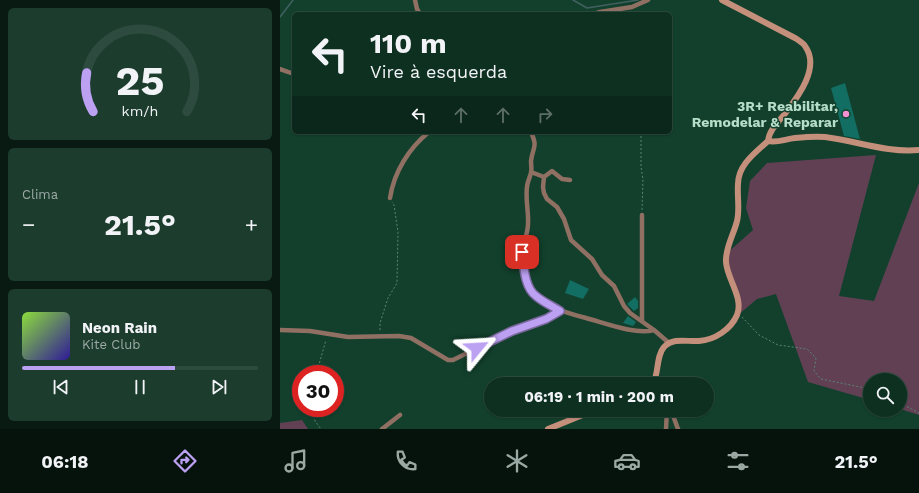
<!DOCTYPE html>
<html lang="pt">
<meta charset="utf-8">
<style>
:root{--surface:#0e3021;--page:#1c3c2e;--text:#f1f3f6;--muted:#9ba9a5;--line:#2e4b3f;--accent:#bca0f2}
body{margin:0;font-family:"Work Sans",sans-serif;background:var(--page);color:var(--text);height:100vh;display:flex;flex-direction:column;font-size:15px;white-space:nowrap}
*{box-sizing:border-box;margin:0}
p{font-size:13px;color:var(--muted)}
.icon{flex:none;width:22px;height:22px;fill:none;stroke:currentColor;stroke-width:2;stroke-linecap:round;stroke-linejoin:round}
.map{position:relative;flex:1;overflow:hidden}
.side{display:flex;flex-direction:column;gap:8px;padding:8px;background:#081a12;width:280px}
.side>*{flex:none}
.guide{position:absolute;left:12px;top:12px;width:380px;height:122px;border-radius:6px;box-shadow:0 1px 3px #0004,0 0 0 1px var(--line);background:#0e3021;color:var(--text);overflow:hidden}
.fabs{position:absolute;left:583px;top:373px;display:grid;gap:8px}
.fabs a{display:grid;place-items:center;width:44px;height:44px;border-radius:50%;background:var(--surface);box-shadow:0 1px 3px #0004,0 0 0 1px var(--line);font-size:20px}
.speed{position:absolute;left:12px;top:365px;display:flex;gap:8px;font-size:20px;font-weight:700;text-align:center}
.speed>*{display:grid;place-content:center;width:52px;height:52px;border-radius:50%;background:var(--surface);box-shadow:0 1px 3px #0004,0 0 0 1px var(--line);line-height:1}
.speed .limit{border:6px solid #d22;background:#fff;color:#111}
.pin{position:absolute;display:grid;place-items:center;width:34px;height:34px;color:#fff;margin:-17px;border-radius:8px;box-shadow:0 2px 6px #0006}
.me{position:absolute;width:44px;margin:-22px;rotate:63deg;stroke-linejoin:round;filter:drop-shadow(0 0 3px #0008)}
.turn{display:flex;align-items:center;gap:14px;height:84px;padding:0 12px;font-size:18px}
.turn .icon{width:52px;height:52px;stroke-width:2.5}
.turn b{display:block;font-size:28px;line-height:34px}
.lanes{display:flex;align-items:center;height:38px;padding:0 12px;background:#0003;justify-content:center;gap:20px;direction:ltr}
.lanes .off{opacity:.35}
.big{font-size:30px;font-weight:700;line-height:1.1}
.side .card{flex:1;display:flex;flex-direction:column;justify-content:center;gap:6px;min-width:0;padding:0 14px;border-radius:6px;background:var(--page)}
.side .dial{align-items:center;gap:0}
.dial svg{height:104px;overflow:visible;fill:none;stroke:var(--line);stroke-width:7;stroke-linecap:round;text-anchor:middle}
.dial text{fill:var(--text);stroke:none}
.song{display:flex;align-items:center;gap:12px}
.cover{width:48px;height:48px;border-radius:6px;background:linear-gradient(135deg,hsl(90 70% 55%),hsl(250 70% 35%))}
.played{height:4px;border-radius:2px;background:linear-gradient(90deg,var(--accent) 65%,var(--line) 65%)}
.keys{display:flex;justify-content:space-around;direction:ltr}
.heat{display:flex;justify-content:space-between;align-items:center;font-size:22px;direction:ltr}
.trip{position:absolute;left:204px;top:377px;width:230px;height:40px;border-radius:20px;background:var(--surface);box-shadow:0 1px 3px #0004,0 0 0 1px var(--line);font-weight:700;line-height:40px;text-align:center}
.menu{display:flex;height:64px;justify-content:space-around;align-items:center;background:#06130d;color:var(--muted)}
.menu .icon{width:28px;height:28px}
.menu .selected{color:var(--accent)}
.menu b{font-size:18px;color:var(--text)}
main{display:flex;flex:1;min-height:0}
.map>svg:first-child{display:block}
.green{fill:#614054}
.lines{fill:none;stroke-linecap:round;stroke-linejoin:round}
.stream{stroke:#426060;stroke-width:1.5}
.building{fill:#126d62}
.path{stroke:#5a8571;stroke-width:1;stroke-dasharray:2 2;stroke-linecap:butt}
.street{stroke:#917064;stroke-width:4.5}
.secondary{stroke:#c4907c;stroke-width:6}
.route-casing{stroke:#7a689d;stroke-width:10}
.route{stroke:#bca0f2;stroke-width:7}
.poi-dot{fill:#f591d2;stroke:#12402c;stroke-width:1.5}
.labels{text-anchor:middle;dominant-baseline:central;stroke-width:3;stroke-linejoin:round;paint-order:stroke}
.poi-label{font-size:14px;font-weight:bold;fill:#b6ddc8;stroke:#12402c;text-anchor:end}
</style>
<main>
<section class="side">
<div class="card dial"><svg viewBox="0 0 100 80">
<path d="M14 69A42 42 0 1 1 86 69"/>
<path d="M14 69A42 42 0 0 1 9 39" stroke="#bca0f2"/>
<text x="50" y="56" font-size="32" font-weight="700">25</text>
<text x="50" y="72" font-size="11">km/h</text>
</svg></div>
<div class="card"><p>Clima</p>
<div class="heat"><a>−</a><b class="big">21.5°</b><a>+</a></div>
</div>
<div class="card">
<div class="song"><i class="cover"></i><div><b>Neon Rain</b><p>Kite Club</p></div></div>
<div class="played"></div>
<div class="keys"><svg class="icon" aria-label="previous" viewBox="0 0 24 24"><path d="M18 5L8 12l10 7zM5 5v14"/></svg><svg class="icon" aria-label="pause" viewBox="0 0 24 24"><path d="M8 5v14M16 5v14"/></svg><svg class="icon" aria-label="next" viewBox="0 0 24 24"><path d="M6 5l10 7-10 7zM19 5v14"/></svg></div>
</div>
</section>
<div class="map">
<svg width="639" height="429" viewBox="0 0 639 429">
<rect width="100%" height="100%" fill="#12402c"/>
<!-- green -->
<path class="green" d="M596,155L559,296L594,301L639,183V415L620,409V380H590V400L528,382L496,294L477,299L457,316L458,313L446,254L473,230L466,208L470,181L487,163Z
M22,420L28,429H0V423Z"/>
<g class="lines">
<!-- stream -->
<path class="stream" d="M293,0L307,8L358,0
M0,17L13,0"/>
</g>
<!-- building -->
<path class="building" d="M565,83L580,139L564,136L551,88Z
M290,280L309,289L303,299L285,293Z
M355,297L358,301V308L354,311L347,304Z
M348,316L356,322L353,326L343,323Z"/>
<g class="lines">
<!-- path -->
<path class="path" d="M361,132V167L363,179L362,210
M462,317L479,335L498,345L527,349L536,358L534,371L541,379L590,389
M100,330V323L108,298L117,283L118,232L114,205L112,202
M35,374L38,368L46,340
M620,403L639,413
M32,408L35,421L41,429"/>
<!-- street -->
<path class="street" d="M135,0L137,9L140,14
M314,14L320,12L352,7L368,0
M0,69L14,74
M251,132C258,148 253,146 251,161C251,165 252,169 251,173C250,176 249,179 248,182C244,195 249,210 248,224C248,234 242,246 242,254C243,265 245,279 250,289C258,305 290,314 306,318C325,323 355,335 374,330
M251,172L264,177L263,187L264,193L267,199L277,207L284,219L291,240L312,259L322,275L334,286L344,306L350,313L374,330L389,343
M264,177L272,171L282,179L290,180
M110,198C114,172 129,148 149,132
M362,215V321
M0,330L30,331L68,337L119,336L131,338L168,360H173L232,331L266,319L280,311
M375,379L381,384
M391,410L398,429
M102,429L120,415
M386,429L387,410"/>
<!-- secondary -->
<path class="secondary" d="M442,0L515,38C518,40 523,43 525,46C541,68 517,98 504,115C497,123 489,131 488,141
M488,141C498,143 505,139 515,138C525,137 535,136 545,137C577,141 607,153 639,150
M373,384C379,373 376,356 384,347C394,337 407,342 419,341C435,340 451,329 457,315C464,298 447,279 446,262C445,248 454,234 457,221C460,209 457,197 458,184C458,165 475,153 488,141
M268,429L315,410"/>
</g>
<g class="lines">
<!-- route casing -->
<g class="route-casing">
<path id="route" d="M197,348L232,331L266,319L280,311C272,306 263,302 256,296C244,287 244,266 242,252"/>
</g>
<!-- route -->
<use href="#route" class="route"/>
</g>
<!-- markers -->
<circle class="poi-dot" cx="566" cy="114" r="4"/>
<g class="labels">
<!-- poi labels -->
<g class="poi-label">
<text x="558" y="106">3R+ Reabilitar,<tspan x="558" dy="16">Remodelar &amp; Reparar</tspan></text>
</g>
</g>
</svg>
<div class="fabs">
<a><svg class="icon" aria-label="search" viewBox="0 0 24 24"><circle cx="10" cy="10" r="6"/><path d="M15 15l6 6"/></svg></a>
</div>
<div class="speed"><div class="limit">30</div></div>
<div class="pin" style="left:242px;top:252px;background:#d93025"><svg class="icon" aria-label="arrive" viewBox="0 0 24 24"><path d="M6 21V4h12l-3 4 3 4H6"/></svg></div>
<svg class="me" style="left:197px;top:348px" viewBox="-20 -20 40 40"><path d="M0-17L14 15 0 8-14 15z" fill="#bca0f2" stroke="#fff" stroke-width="4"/></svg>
<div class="trip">06:19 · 1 min · 200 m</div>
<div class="guide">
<div class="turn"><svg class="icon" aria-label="left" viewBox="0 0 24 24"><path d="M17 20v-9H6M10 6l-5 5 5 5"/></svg><div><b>110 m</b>Vire à esquerda</div></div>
<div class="lanes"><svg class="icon" aria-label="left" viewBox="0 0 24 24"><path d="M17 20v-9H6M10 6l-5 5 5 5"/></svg><svg class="icon off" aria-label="ahead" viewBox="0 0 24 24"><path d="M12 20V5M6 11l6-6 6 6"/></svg><svg class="icon off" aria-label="ahead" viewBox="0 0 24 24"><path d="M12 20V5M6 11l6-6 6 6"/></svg><svg class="icon off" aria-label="right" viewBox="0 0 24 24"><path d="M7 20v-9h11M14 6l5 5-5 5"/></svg></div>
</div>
</div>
</main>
<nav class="menu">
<b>06:18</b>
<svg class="icon selected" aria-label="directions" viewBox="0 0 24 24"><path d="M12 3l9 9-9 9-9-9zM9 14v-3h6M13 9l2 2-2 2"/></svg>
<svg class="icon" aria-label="music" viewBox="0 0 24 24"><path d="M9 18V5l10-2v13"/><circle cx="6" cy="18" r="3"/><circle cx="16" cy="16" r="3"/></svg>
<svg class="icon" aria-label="phone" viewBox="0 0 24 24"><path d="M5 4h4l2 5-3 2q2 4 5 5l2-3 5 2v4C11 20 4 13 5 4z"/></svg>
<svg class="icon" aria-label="climate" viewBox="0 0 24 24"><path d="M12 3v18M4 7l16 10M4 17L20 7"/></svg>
<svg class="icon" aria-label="car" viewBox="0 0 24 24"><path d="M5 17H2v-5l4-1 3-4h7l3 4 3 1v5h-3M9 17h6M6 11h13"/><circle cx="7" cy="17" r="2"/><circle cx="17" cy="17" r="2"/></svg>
<svg class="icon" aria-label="filters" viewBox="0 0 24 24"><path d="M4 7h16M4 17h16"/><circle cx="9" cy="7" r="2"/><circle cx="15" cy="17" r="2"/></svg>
<b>21.5°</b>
</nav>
